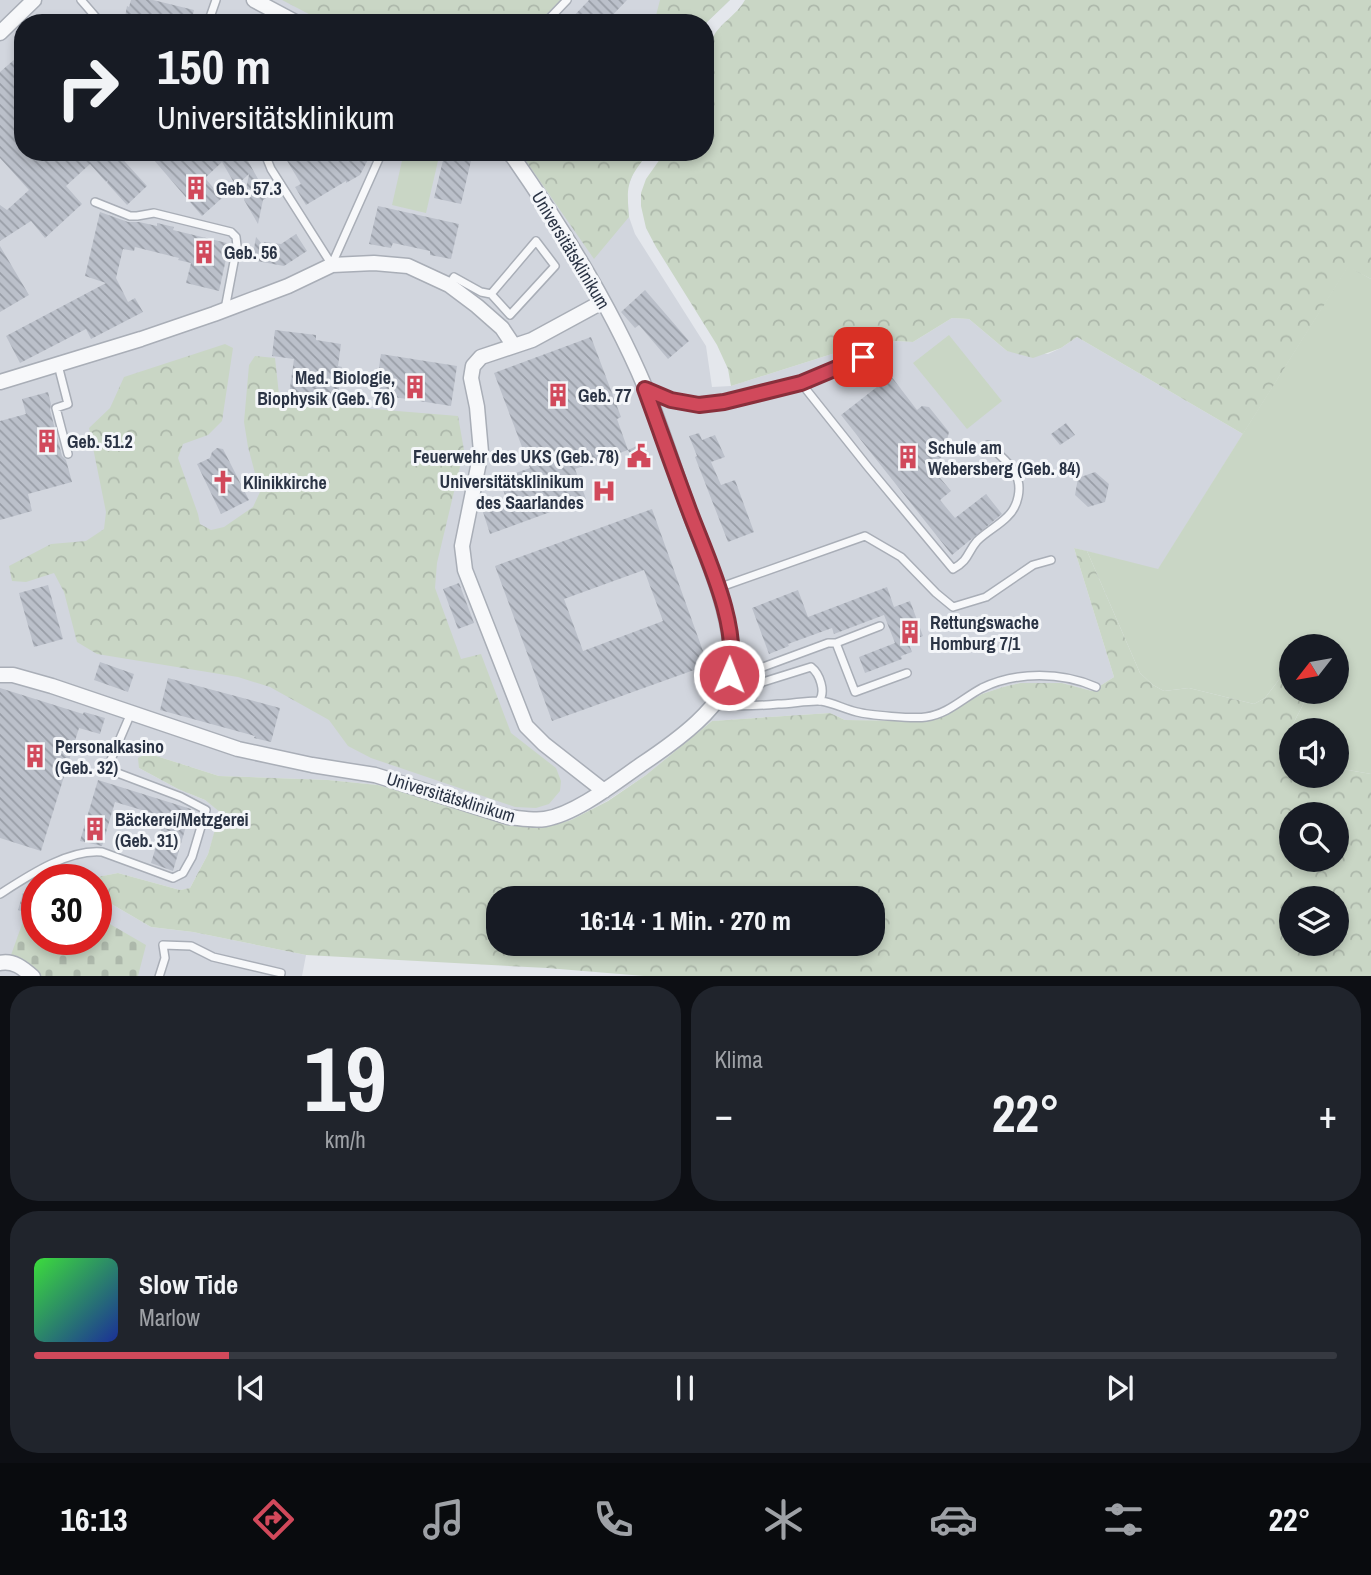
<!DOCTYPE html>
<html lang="de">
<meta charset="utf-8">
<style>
:root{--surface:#171b24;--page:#20242c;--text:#f1f3f6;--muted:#9ea1a6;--line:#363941;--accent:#d1495b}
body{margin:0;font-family:"Archivo Narrow",sans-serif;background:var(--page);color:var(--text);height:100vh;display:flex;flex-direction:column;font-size:26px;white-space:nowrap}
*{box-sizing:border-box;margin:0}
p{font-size:23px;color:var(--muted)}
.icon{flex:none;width:38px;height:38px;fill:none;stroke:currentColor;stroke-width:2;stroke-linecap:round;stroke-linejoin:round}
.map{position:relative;height:976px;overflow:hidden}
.panel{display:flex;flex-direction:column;gap:10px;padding:10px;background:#0d0f14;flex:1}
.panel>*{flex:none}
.guide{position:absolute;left:14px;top:14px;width:700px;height:147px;border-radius:28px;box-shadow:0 4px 10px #0003;background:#171b24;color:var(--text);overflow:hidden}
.needle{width:46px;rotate:239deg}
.buttons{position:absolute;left:1279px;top:634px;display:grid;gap:14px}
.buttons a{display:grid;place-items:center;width:70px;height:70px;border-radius:50%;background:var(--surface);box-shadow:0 4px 10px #0003;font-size:35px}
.speed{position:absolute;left:21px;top:864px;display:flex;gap:14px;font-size:35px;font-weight:700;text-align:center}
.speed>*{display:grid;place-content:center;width:91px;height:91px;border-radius:50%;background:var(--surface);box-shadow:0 4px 10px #0003;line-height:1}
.speed .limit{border:10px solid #d22;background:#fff;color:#111}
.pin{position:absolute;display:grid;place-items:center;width:60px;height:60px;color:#fff;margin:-30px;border-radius:14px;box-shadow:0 4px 10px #0006}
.me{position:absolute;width:77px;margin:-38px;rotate:1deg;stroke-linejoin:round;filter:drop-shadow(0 0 5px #0008)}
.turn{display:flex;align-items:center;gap:24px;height:147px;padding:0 28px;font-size:32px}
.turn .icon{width:91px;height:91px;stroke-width:2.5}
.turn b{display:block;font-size:49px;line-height:60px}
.big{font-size:52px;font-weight:800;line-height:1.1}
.panel .widget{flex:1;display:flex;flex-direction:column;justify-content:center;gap:10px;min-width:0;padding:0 24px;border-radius:28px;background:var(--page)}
.panel .dial{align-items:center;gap:0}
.dial b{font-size:91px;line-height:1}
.song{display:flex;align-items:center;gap:21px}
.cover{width:84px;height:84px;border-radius:10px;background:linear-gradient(135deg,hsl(120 70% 55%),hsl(230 70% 35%))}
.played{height:7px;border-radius:4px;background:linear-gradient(90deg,var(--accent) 15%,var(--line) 15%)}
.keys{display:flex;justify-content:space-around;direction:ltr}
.heat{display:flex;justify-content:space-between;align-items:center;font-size:38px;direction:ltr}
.panel .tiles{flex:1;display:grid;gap:10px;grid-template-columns:1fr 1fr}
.widget:last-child{grid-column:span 2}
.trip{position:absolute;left:486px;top:886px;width:399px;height:70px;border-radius:28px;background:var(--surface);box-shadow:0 4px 10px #0003;font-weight:800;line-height:70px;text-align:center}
.menu{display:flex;height:112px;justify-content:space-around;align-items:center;background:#090b0e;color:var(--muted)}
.menu .icon{width:49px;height:49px}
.menu .current{color:var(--accent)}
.menu b{font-size:32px;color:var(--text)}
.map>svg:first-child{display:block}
.built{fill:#d2d6de}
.grass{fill:#c9d6c5}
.forest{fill:url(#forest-crowns);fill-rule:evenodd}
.cemetery{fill:url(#cemetery-stones)}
.building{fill:url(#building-back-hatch);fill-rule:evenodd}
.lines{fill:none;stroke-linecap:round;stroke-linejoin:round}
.lane-casing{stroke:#a9aeb7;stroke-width:10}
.street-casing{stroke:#a9aeb7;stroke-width:17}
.lane{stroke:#f7f8fa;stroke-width:7}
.street{stroke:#f7f8fa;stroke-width:14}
.route-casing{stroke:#882f3b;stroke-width:18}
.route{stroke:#d1495b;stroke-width:12}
.labels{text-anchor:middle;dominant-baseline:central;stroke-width:6;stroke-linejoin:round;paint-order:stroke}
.poi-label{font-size:18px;font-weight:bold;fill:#2b3445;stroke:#f4f6f9;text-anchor:start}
.street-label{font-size:18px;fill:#2b3445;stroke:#f4f6f9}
</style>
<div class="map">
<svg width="1371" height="977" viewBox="0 0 1371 977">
<defs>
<pattern id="forest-crowns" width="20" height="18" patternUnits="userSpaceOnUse" patternTransform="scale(1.75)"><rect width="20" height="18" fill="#c9d6c5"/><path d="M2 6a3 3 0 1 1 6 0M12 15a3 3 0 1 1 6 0" fill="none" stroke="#adb8ab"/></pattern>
<pattern id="cemetery-stones" width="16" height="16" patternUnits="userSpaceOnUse" patternTransform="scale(1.75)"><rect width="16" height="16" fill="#c9d6c5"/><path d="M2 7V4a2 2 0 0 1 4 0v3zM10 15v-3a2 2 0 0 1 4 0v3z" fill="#adb8ab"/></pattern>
<pattern id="building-back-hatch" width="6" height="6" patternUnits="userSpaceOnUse" patternTransform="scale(1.75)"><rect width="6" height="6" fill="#bbc0ca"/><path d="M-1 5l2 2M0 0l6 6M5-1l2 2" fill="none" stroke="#989da6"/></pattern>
</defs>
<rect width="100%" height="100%" fill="#e4e7ec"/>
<!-- built -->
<path class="built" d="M0,0H730L705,24V23H23V152H649L634,171L627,190L629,217L635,234L706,346L712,387L731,386L854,347L896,341L913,342L952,318L969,319L1007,351L1048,354L1061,348L1077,337L1243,434L1158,570L1074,548L1114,677L1092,691L1062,683H1020L1003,687L982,694L939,717L917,721L845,720L830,713L712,721L646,775L607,801L571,820L550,826H534L507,822L378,785L328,780L219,776L147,753L139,768L178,789L205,800L221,812L208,854L190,888L180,890L118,873L93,878L90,880H37V940H96V895L151,927L193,932L306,955L302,976L0,977Z"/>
<!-- grass -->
<path class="grass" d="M404,152H440L426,213L392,205Z
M1348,266L1371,279V774L1337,768V730H1292L1291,758L1282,752L1283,743L1306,699L1307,691H1337V646H1292L1291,674L1284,673L1265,698L1254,704L1189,688L1164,691L1153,685L1140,673L1087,551L1158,569Z
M949,335L1002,401L967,429L913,363Z"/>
<!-- forest -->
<path class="forest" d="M282,0H565L542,23H326Z
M660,0H730L705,24V23H654Z
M745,0H1371V279L1348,267L1243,434L1077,337L1061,348L1033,358L1007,351L969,319L952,318L913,342L896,341L854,347L731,386L728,369L717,345L656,247L646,228L641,206V193L646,179L665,152H705C705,122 700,64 713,37C720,23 737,15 745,0Z
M534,152H649C628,179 626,183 629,217L594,259L526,161Z
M225,344L233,348L222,421L208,435L183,444L178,458L198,514L200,524L211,530L224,527L253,507L260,492L248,447L244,422L249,365L255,356L275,358L280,404L361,408L458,416L464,450L437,563L435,588L461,659L481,654L511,733L556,768L561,781L560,791L549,804L536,808L515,807L371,758L348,746L329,720L270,687L238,677L97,654L77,642L64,592L54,573L26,582L12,581L9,566L51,544L86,541L104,529L106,512L89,428L110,408L124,377Z
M1074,548L1087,551L1140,673L1153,685L1164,691L1189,688L1254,704L1265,698L1284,673L1291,674L1292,691H1307L1306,699L1283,743L1282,752L1291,758L1292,775H1337V768L1371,774V976L656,977L547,968L306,955L193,932L151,927L96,895V880H90L92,878L118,873L180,890L190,888L208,854L220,812L205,800L178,789L139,768L138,758L147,753L219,776L328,780L378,785L507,822L534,826H550L571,820L608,801L646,775L712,721L830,713L845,720L917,721L939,717L982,694L1003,687L1020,683H1062L1092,691L1114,677ZM1292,814H1337V859H1292ZM499,898H873V943H499ZM1292,898H1337V943H1292Z"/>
<!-- cemetery -->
<path class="cemetery" d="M26,913L37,916V940H96V916L146,945L138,976H42L11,955Z"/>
<!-- building -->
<path class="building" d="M131,0H153L194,10L191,23H126L127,18L125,17L127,6L129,7Z
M589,0H627L605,23H567Z
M23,52V152H116L147,186L127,205L107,183L108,180L106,182L90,164L66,186L82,204L45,238L31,221L0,241V205L7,210L29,190L0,158V72Z
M147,152H243L268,197L263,200L258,224L244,200L249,174L236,186L222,162L205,178L222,198L202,216Z
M297,152H372L360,175L346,183V181L306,205L295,187L301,184L286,159Z
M445,152H473L461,204L434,198Z
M378,206L459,224L451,259L430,255V251L393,243L391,248L369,244Z
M100,212L128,222H139L157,226V223L174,227L173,230L231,244L228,260L226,259L219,291L186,283L191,263L178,260L179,258L135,247L134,251L123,249L116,278L128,302L135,298L143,312L91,339L86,329L20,363L6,336L106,283L85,276Z
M296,234L307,251L284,266L252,260L256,237L262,244L265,242L281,244Z
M0,246L29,295L0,312Z
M645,290L689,341L668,359L639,325L635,328L621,312Z
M275,330L316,335V340L341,344L338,366L342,367L337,402L289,395L294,359L272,356Z
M591,337L621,417L617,419L628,450L575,469L586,499L490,534L483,512L508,503L499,479L530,468L494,373Z
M381,354L457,366L451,406L375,394Z
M891,376L917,410L922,406L929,407L949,432L947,440L953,448L930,466L951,491L940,500L955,518L986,494L1002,514L952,555L841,415Z
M48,392L51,404L50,410L62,456L66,460L72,482L28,494L32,511L0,520V421L26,414L22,399Z
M1066,423L1075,435L1060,445L1051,434Z
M699,433L702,440L715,435L725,457L711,462L721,485L735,480L754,532L728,542L695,457L697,456L689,436Z
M641,444L650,465L637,470L628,450Z
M217,448L223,449L249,500L221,514L197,464L210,458L212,452Z
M1095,472L1109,484L1105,502L1088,507L1075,495L1078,478Z
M652,509L708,665L552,721L495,566ZM644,570L663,621L583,651L564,599Z
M459,583L474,623L458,629L443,589Z
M48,585L63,639L34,647L19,593Z
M887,587L894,607L910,601L923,636L908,642L912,652L901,656L902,659L865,673L859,657L895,643L884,615L834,634L832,628L788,644L789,646L769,654L752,608L798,590L808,617Z
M100,662L134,674L128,692L94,680Z
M168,678L280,708L271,742L254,738L255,736L160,710Z
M0,688L83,714L84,712L105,718L100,734L79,728L41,851L0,838Z
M98,780L191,809L173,871L151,863L165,817L115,802L102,846L80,841Z
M23,893L37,898V916L18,910Z"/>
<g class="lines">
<!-- lane casing -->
<g class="lane-casing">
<path id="lane" d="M81,0L101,23
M208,23L216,0
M545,23L567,0
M267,152V159L271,169L332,265
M95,202L130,216H137L154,213L231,232L236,237L237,246L225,309
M332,264L382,152
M449,285L454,277L481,292L491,294L536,241L555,266L510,315L491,294
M58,365L68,404L56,408L68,454
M801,383L868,467L953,569C970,559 966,554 977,541C986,532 998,526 1007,517C1018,507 1023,487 1015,473C1009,462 998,453 988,445
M649,391L671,400L699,405L724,402L801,383L883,348
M718,588L865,536L901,557L936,593L953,607L986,597L1033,565L1051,560
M836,643L855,692L907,673
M729,675L744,674L828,643H836L880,626
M714,705C735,706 757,706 778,704C792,704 807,700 821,701C834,703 844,709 857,712C868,715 914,719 926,717C948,714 963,698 982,688C1017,671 1062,672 1096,687
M748,705L759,685L763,682L811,667C820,674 826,692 819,701
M0,894C28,876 68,849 102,852L173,878L183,873L192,857L206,810L181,797L107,769L131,713
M159,977L165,958L163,945L191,946L213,957L281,973L280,977"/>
</g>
<!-- street casing -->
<g class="street-casing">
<path id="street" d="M254,0L297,23
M0,33L34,0
M602,302L532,340L481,357L473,366L471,378L477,407L481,452L462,546L465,570L526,726L544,744L604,791
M0,382L141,339L214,314L288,286L332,265L374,263L408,266L449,285L477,306L502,328L514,346
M0,675H13L52,686L238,749L312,765L375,775L508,817C520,818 533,821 545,819C576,814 616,782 642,764C672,744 729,705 732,665C732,660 731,654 731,649C727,604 709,564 693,522C677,478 663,431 645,387C611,306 563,229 513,157L508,152
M0,963C13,960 23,968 33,977"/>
</g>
<!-- lane -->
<use href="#lane" class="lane"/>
<!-- street -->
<use href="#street" class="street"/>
</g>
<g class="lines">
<!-- route casing -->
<g class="route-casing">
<path id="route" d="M729,675C741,627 706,556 689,510C674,470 660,430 645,389L671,400L699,405L724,402L801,383L863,357"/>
</g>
<!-- route -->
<use href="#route" class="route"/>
</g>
<!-- icons -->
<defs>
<g id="building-bare" transform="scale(1.89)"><path d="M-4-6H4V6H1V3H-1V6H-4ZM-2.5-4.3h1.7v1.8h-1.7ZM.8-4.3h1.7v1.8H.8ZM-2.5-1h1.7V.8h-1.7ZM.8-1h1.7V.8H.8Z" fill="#d1495b" stroke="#f4f6f9" stroke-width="2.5" paint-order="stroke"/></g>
<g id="civic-bare" transform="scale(1.89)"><path d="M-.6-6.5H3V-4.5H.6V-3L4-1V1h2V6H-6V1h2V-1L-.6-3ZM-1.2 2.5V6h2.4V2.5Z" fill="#d1495b" stroke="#f4f6f9" stroke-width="2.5" paint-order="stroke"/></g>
<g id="church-bare" transform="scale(1.89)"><path d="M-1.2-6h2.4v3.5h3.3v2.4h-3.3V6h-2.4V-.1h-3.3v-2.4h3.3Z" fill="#d1495b" stroke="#f4f6f9" stroke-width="2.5" paint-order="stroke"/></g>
<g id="hospital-bare" transform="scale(1.89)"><path d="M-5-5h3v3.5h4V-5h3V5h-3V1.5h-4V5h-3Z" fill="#d1495b" stroke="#f4f6f9" stroke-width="2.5" paint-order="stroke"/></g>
</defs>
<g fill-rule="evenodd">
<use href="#building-bare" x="196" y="188"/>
<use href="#building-bare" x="204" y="252"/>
<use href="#building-bare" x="415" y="387"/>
<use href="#building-bare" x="558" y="395"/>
<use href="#building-bare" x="47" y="441"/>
<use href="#civic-bare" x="639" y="456"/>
<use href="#building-bare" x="908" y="457"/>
<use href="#church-bare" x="223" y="482"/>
<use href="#hospital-bare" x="604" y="491"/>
<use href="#building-bare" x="910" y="632"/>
<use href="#building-bare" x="35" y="756"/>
<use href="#building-bare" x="95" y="829"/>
</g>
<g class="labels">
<!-- poi labels -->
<g class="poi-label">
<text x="216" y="188">Geb. 57.3</text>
<text x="224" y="252">Geb. 56</text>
<text x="395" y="377" text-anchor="end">Med. Biologie,<tspan x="395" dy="21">Biophysik (Geb. 76)</tspan></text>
<text x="578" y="395">Geb. 77</text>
<text x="67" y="441">Geb. 51.2</text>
<text x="928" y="447">Schule am<tspan x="928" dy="21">Webersberg (Geb. 84)</tspan></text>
<text x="619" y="456" text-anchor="end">Feuerwehr des UKS (Geb. 78)</text>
<text x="584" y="481" text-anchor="end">Universitätsklinikum<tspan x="584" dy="21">des Saarlandes</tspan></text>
<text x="243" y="482">Klinikkirche</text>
<text x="930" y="622">Rettungswache<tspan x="930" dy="21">Homburg 7/1</tspan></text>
<text x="55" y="746">Personalkasino<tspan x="55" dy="21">(Geb. 32)</tspan></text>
<text x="115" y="819">Bäckerei/Metzgerei<tspan x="115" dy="21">(Geb. 31)</tspan></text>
</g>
<!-- street labels -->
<g class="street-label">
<text transform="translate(571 250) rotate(59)">Universitätsklinikum</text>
<text transform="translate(451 797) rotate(17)">Universitätsklinikum</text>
</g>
</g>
</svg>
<div class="buttons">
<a><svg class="needle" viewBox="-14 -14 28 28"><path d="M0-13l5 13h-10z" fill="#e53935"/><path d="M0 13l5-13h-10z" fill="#9ea1a6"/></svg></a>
<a><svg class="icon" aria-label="sound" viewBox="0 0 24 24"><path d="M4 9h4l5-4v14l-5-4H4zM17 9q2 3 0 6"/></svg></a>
<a><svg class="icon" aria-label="search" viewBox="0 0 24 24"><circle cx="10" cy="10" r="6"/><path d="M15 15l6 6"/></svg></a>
<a><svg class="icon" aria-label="layers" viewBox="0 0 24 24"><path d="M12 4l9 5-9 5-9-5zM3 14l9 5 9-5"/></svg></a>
</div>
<div class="speed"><div class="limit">30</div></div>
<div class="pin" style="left:863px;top:357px;background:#d93025"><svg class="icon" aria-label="arrive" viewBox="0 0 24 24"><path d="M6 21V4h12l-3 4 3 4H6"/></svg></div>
<svg class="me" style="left:729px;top:675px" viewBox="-20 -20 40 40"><circle r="17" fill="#d1495b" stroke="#fff" stroke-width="3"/><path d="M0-11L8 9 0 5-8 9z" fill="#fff"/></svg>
<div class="trip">16:14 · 1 Min. · 270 m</div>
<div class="guide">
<div class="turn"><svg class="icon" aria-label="right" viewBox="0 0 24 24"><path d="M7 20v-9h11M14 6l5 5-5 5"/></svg><div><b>150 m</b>Universitätsklinikum</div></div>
</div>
</div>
<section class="panel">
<div class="tiles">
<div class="widget dial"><b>19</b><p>km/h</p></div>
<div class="widget"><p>Klima</p>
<div class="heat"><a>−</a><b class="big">22°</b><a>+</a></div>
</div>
<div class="widget">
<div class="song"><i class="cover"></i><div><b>Slow Tide</b><p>Marlow</p></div></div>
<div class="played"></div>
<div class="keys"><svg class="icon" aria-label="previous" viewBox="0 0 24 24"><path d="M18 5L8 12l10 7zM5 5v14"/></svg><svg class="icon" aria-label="pause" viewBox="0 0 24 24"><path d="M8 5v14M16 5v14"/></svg><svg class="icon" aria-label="next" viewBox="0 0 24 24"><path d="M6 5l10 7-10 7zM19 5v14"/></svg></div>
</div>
</div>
</section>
<nav class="menu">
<b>16:13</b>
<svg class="icon current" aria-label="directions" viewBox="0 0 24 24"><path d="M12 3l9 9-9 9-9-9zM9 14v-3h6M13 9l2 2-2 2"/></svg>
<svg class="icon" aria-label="music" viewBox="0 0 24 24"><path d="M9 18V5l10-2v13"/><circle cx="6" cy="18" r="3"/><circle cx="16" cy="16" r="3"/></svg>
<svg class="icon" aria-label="phone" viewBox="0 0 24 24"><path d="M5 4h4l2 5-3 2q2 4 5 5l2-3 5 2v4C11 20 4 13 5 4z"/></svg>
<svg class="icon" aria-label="climate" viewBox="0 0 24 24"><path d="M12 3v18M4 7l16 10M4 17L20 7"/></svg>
<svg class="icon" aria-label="car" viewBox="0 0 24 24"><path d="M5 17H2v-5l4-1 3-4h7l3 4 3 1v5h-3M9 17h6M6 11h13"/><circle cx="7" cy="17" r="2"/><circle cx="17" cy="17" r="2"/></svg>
<svg class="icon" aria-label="filters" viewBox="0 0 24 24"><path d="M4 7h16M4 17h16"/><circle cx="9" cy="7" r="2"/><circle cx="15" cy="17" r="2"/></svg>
<b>22°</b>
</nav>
